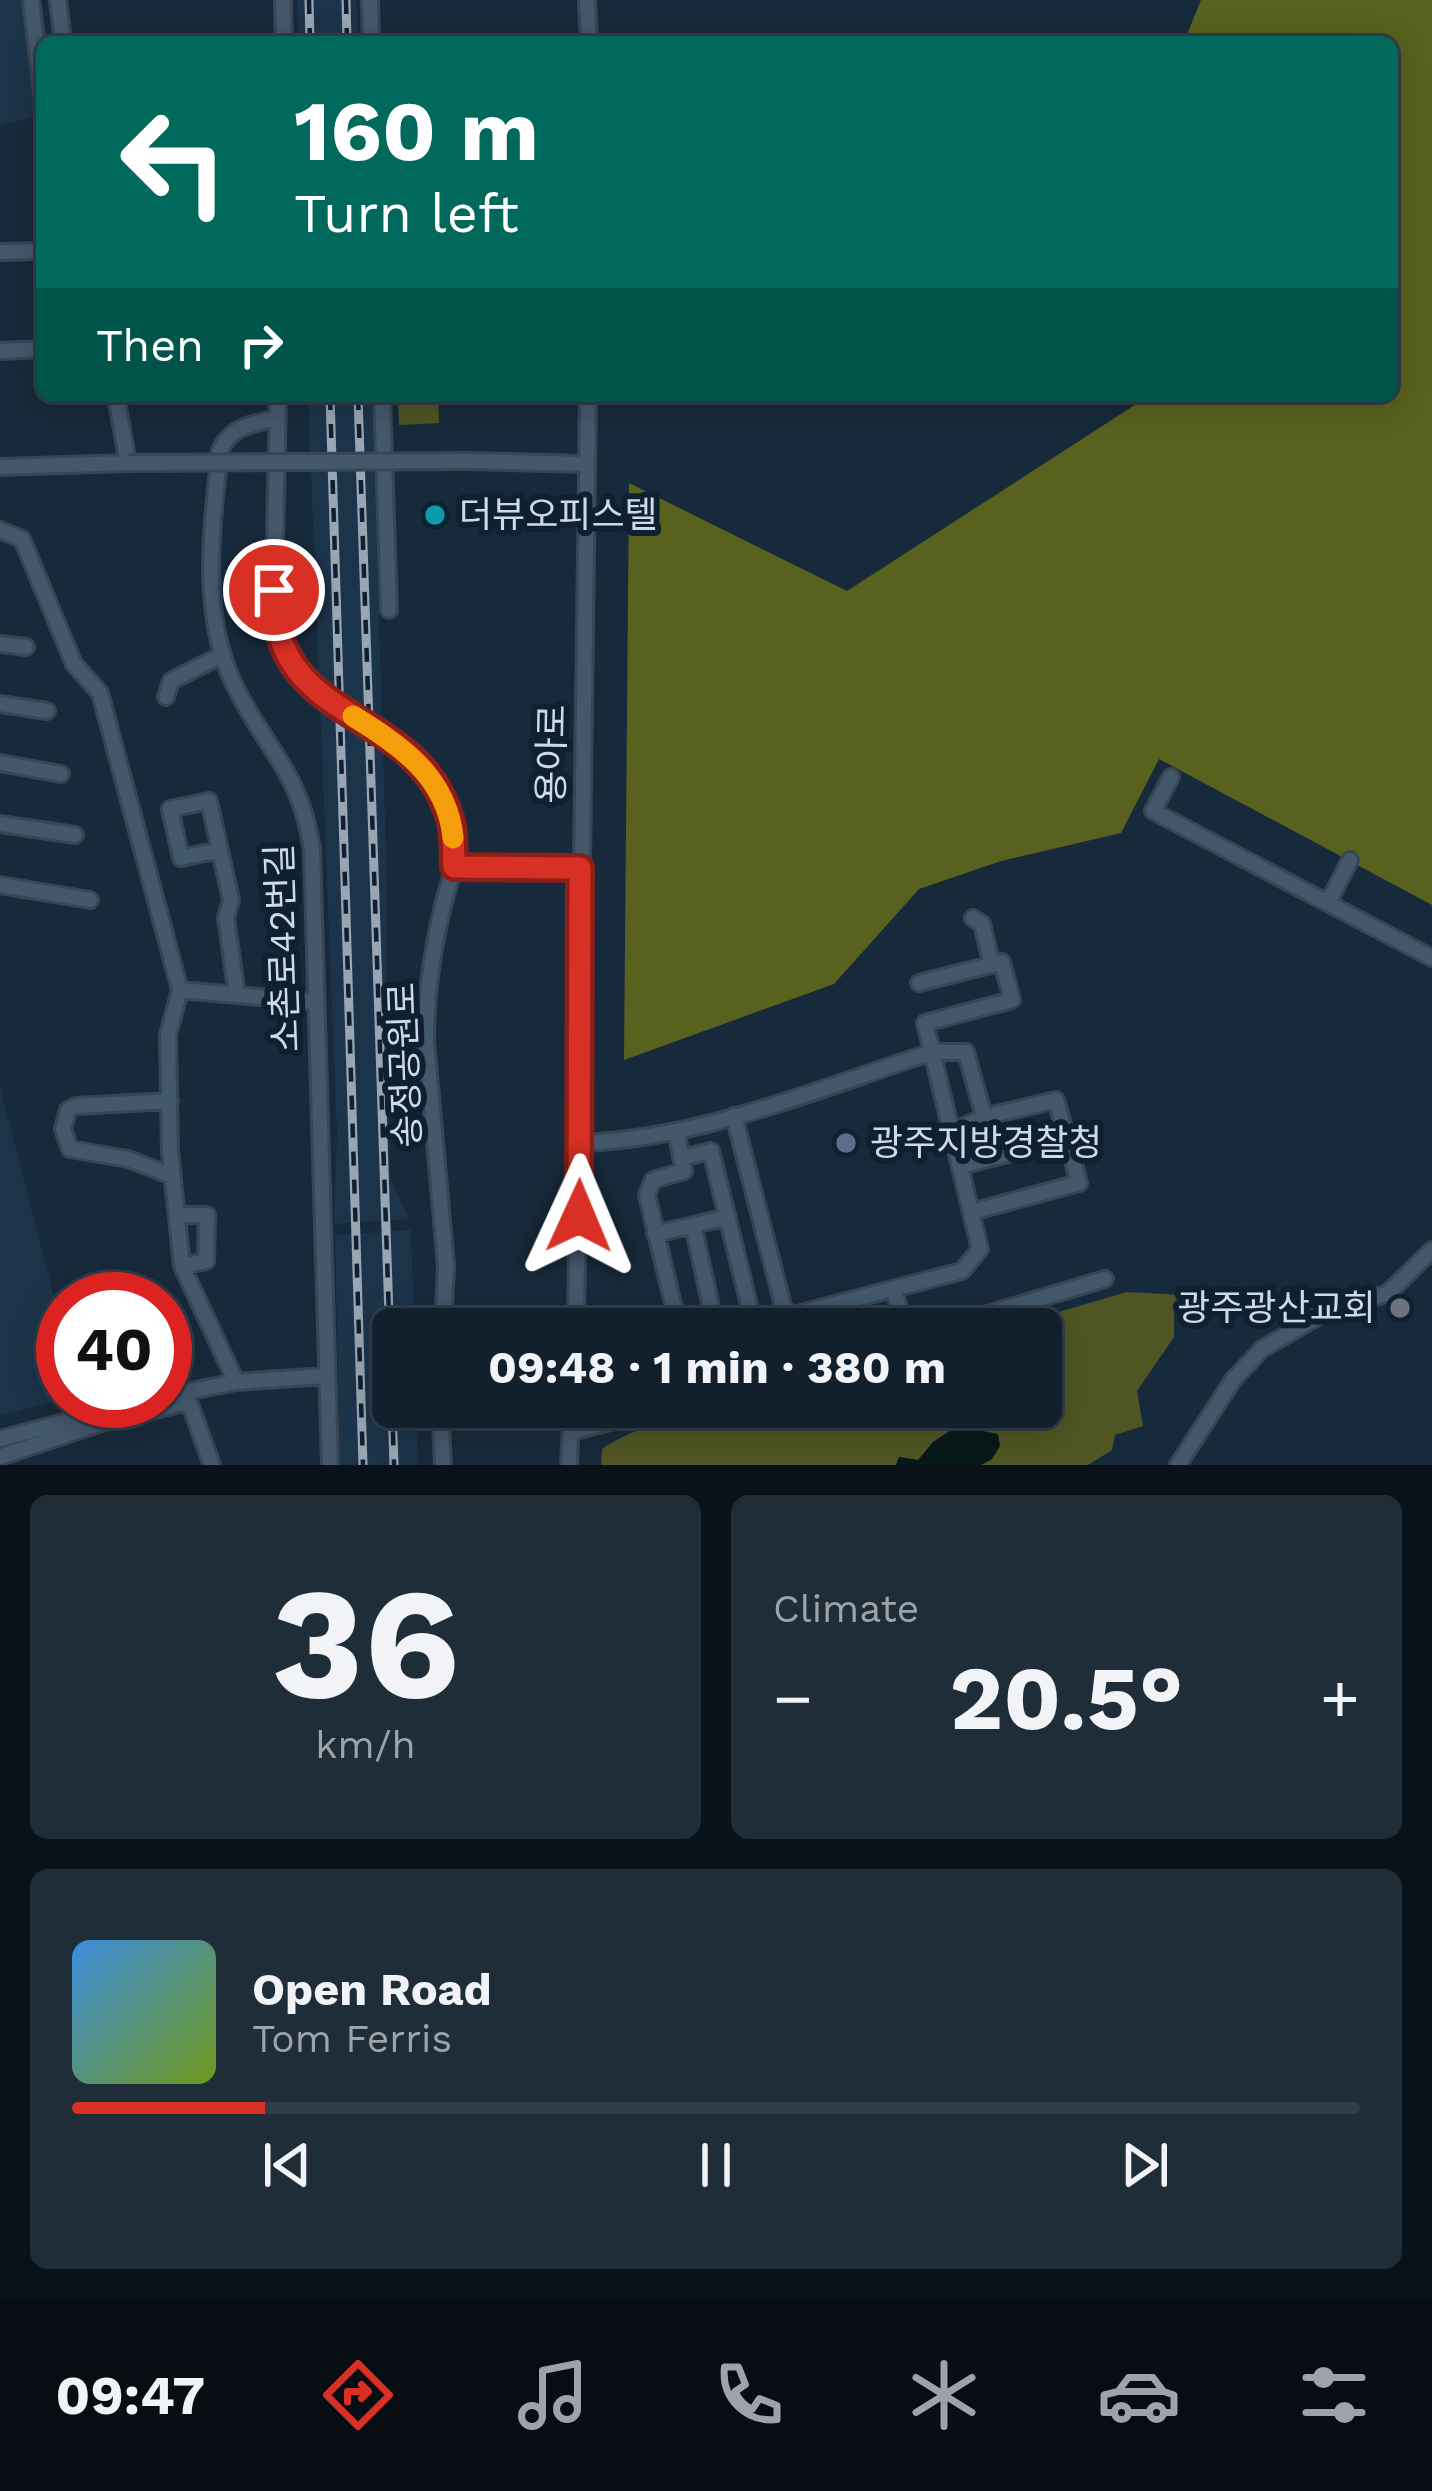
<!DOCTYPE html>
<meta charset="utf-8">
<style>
:root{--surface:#11202c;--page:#1e2d38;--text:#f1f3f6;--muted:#9ca3a9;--line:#303e48;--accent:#d93025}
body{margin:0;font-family:"Work Sans","Noto Sans KR",sans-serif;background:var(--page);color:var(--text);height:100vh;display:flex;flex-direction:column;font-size:45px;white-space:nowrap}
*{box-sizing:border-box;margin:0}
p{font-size:39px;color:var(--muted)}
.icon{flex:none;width:66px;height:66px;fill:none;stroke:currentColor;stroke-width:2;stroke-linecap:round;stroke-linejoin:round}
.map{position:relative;height:1465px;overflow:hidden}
.panel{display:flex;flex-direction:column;gap:30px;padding:30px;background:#091218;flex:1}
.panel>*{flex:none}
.banner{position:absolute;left:36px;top:36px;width:1362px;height:366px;border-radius:18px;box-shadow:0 6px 30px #0003,0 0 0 3px var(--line);background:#00695c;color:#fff;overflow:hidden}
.speed{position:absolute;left:36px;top:1272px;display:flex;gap:24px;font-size:60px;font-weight:700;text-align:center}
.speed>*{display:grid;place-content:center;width:156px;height:156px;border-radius:50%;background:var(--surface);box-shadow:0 6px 30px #0003,0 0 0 3px var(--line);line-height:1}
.speed .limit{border:18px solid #d22;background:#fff;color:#111}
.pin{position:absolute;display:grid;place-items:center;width:102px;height:102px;color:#fff;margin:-51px;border:6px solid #fff;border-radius:50%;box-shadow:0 3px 12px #0007}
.me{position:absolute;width:132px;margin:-66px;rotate:1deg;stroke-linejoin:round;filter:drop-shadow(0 0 9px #0008)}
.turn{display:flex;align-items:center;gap:42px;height:252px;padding:0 60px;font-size:54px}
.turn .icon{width:156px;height:156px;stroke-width:2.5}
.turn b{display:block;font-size:84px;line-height:102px}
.then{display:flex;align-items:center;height:114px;padding:0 60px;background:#0003;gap:24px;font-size:45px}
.big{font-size:90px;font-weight:700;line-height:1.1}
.panel .widget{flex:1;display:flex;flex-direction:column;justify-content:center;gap:18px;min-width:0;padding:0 42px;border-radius:18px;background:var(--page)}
.panel .dial{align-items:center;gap:0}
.dial b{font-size:156px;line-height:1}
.song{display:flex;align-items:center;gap:36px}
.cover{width:144px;height:144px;border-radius:18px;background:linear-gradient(135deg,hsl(210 70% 55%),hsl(80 70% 35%))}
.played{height:12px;border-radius:6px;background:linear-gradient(90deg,var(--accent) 15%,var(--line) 15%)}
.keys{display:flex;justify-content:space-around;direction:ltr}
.heat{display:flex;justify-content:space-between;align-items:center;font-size:66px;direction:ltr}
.panel .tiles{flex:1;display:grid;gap:30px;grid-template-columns:1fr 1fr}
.widget:last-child{grid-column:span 2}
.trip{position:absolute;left:372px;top:1308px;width:690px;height:120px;border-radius:18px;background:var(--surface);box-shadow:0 6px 30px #0003,0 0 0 3px var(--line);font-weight:700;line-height:120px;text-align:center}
.dock{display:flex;height:192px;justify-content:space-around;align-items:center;background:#070d12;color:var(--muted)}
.dock .icon{width:84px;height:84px}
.dock .current{color:var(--accent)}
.dock b{font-size:54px;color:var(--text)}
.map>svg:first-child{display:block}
.built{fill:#1c344a}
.green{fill:#4f5623}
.forest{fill:#59611e}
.water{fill:#081919}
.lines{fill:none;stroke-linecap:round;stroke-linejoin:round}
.minor-casing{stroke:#374655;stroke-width:20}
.minor{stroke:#44586c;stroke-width:14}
.rail-casing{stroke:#97a6b2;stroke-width:9}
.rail{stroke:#0e2031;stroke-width:4.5;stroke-dasharray:14;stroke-linecap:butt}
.minor-bridge-casing{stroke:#374655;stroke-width:20;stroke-linecap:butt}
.minor-bridge{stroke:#44586c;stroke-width:14}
.route-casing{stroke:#8d1f18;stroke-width:30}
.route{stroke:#d93025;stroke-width:21}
.slow{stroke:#f59e0b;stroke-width:21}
.culture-dot{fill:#0f9aa8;stroke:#0e2031;stroke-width:4.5}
.service-dot{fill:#5c6f8a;stroke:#0e2031;stroke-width:4.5}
.worship-dot{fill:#6b7280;stroke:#0e2031;stroke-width:4.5}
.labels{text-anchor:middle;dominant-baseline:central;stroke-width:12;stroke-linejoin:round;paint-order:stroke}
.poi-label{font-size:36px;fill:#cedae5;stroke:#0e2031;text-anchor:start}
.street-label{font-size:36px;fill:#cedae5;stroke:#0e2031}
</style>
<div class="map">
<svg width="1432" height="1465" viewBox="0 0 1432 1465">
<rect width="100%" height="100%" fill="#172a3b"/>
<!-- built -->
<path class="built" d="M0,0H41L48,42H42V114L0,126Z
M297,0H356L358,42H298Z
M308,396H372L385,818L390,1178L409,1219L334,1224L337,1134Z
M0,1087L63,1332V1399L0,1416Z
M411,1230L414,1329H393V1407H416L418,1465H340L335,1235Z"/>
<!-- green -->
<path class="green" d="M398,396H438L439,423L399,425Z
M1127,1292L1182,1295L1174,1315V1337L1137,1391L1143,1426L1115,1435L1112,1450L1088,1465H981L992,1459L998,1434C967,1429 939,1435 918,1460L899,1457L896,1465H601L602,1449C688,1387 933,1407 1041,1407V1329H1001Z"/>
<!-- forest -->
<path class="forest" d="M1201,0H1432V905L1159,759L1121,833L1001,861L919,889L834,984L624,1060L629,483L847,591L1141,401L1139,396H1392V42H1184Z"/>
<!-- water -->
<path class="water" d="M957,1426L998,1434L1000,1446L992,1459L981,1465H896L899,1457L918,1460L933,1442Z"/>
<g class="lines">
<!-- minor casing -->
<g class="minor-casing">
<path id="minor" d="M31,0L42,93
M58,0L63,42
M283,0L284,42
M370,0L371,42
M587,0L589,42
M0,252L42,251
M0,351L42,349
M382,396L389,610
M277,418C253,424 230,426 220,451C212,525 200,613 233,682C264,748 300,770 312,849L330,1465
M469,461L585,464
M0,467L128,463L116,396
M0,530L22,539L74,664L100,693L180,990L168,1035L170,1151L182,1266L236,1382
M274,590L278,396
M0,644L26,647
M166,697L171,681L222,655
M0,704L47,711
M0,763L61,774
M1171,777L1153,811L1432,958
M0,824L75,835
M219,850L181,858L170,809L209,801L231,900L226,918L237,995
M0,885L90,900
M1328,903L1350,860
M973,918L982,924L992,965
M919,983L1002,962L1012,1000L925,1023L932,1052H966L984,1117
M180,990L316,1002
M170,1101L76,1106L68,1110L63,1129L70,1149L128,1159L172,1176
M734,1116L786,1317
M676,1131L684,1171L653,1180L647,1195L679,1329
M951,1132L984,1117L1056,1100L1079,1183L971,1212
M580,1143C701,1139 818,1089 932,1052L980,1249L962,1271L739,1329
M681,1158L711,1151L754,1325
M960,1166L1067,1139
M177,1215H207L206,1261L182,1266
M693,1225L716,1329
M655,1234L728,1217
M894,1289L904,1329
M443,1329L446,1266L426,1041C426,981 436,924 454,867L580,868
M576,1329L588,396
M937,1329L1105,1279
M165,1396L236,1382L326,1376
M440,1407L443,1465
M571,1432L670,1407
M0,1439L143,1401
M0,1457L101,1423L189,1402L212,1465
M569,1465L572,1407
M1178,1465L1233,1380L1262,1349L1334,1307L1387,1294L1432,1250"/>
</g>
<!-- minor -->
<use href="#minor" class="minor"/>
<!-- rail casing -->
<g class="rail-casing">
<path id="rail" d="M309,0L310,42
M346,0L347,42
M330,396L363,1465
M358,396L394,1465"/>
</g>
<!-- rail -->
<use href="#rail" class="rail"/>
<!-- minor-bridge casing -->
<g class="minor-bridge-casing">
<path id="minor-bridge" d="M128,463L469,461
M274,590C271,726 410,705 448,812C454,830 453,848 454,867"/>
</g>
<!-- minor-bridge -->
<use href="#minor-bridge" class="minor-bridge"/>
</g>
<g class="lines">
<!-- route casing -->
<g class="route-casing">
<path id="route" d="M274,590C271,725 411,705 448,812C455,830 453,848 454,867L580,868L579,1216"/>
</g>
<!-- route -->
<use href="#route" class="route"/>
<!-- slow -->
<path class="slow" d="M353,716C401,746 447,777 453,838"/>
</g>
<!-- markers -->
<circle class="culture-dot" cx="435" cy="515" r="12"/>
<circle class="service-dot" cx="846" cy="1143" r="12"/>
<circle class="worship-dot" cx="1400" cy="1308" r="12"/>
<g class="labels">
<!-- poi labels -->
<g class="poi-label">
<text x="459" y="515">더뷰오피스텔</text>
<text x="870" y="1143">광주지방경찰청</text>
<text x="1376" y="1308" text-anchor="end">광주광산교회</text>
</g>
<!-- street labels -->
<g class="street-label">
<text transform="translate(552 754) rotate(-89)">용아로</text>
<text transform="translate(283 948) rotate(-92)">소촌로42번길</text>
<text transform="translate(405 1065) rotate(-92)">송정공원로</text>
</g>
</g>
</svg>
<div class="speed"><div class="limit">40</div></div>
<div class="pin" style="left:274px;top:590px;background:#d93025"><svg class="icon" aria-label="arrive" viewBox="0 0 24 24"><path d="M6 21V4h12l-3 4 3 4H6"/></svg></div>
<svg class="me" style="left:579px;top:1216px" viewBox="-20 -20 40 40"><path d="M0-17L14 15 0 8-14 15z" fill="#d93025" stroke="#fff" stroke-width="4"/></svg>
<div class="trip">09:48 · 1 min · 380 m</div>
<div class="banner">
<div class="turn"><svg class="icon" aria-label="left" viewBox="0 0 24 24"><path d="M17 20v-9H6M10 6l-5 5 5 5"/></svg><div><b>160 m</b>Turn left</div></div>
<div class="then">Then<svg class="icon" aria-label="right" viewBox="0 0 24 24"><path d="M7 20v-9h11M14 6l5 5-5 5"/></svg></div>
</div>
</div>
<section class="panel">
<div class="tiles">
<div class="widget dial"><b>36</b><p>km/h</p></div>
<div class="widget"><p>Climate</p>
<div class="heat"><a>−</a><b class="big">20.5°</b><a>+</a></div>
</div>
<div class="widget">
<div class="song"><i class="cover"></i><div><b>Open Road</b><p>Tom Ferris</p></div></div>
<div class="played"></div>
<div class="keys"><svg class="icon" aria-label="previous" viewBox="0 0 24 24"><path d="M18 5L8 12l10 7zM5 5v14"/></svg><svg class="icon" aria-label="pause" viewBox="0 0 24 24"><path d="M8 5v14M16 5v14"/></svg><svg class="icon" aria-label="next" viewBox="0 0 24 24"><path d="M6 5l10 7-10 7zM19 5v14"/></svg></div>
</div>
</div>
</section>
<nav class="dock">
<b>09:47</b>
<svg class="icon current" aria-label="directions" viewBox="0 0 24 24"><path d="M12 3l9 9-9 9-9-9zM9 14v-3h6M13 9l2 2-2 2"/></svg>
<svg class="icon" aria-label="music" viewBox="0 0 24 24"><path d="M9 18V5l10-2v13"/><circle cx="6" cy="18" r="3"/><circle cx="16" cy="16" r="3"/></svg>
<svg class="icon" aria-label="phone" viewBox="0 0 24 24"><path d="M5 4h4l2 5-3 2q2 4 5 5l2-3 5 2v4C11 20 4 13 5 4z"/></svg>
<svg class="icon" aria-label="climate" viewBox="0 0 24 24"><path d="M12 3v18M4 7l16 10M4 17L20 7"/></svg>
<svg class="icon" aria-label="car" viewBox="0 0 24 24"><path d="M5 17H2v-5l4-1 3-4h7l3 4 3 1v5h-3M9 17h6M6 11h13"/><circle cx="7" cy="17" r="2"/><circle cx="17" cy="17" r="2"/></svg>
<svg class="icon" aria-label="filters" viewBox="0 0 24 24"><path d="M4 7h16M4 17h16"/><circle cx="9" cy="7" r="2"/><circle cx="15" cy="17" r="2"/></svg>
</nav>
